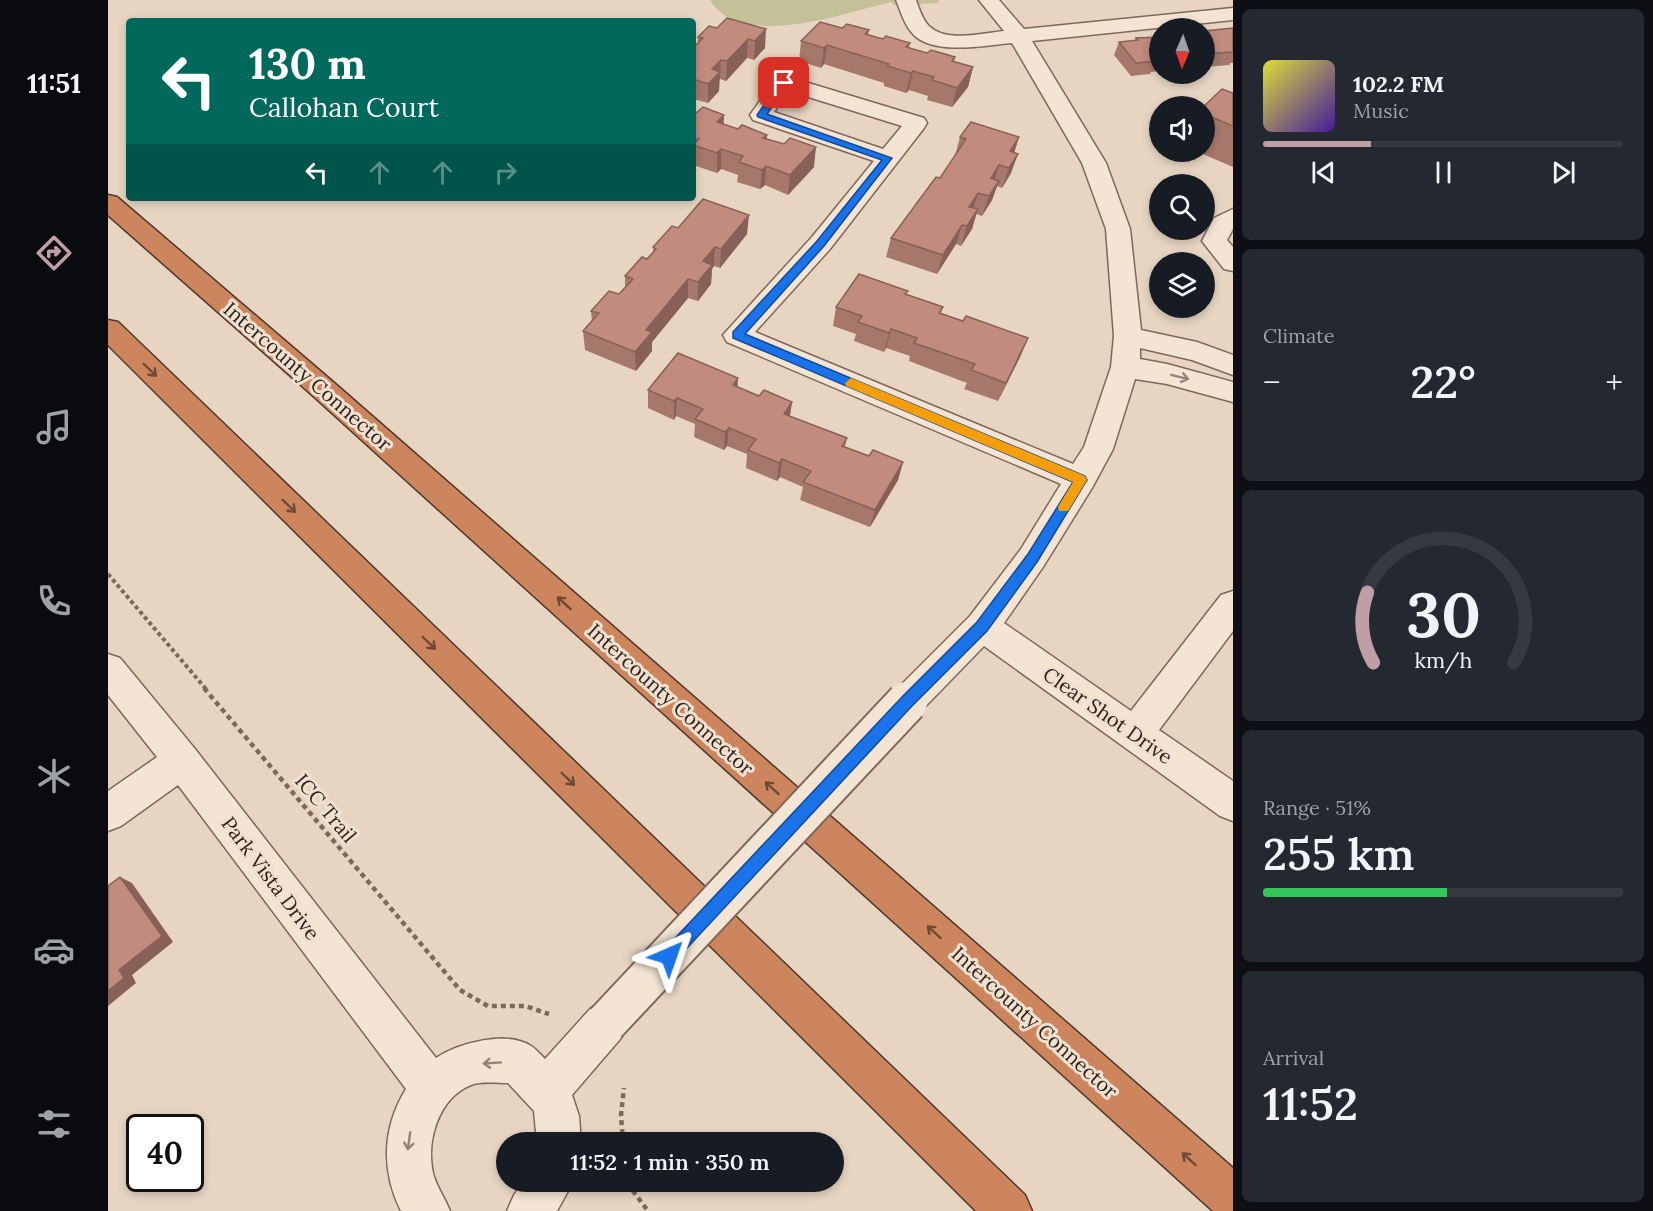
<!DOCTYPE html>
<meta charset="utf-8">
<style>
:root{--surface:#171b24;--page:#242831;--text:#f1f3f6;--muted:#9ea1a6;--line:#363941;--accent:#c19da6}
body{margin:0;font-family:Lora,serif;background:var(--page);color:var(--text);height:100vh;display:flex;flex-direction:column;font-size:22px;white-space:nowrap}
*{box-sizing:border-box;margin:0}
p{font-size:20px;color:var(--muted)}
.icon{flex:none;width:33px;height:33px;fill:none;stroke:currentColor;stroke-width:2;stroke-linecap:round;stroke-linejoin:round}
.map{position:relative;flex:1;overflow:hidden}
.sheet{display:flex;flex-direction:column;gap:9px;padding:9px;background:#0d0f14;width:420px}
.sheet>*{flex:none}
.hud{position:absolute;left:18px;top:18px;width:570px;height:183px;border-radius:6px;box-shadow:0 3px 9px #0003;background:#00695c;color:#fff;overflow:hidden}
.needle{width:39px;rotate:182deg}
.controls{position:absolute;left:1041px;top:18px;display:grid;gap:12px}
.controls a{display:grid;place-items:center;width:66px;height:66px;border-radius:50%;background:var(--surface);box-shadow:0 3px 9px #0003;font-size:30px}
.speed{position:absolute;left:18px;top:1114px;display:flex;gap:12px;font-size:30px;font-weight:700;text-align:center}
.speed>*{display:grid;place-content:center;width:78px;height:78px;border-radius:50%;background:var(--surface);box-shadow:0 3px 9px #0003;line-height:1}
.speed .limit{border:3px solid #111;border-radius:9px;background:#fff;color:#111}
.pin{position:absolute;display:grid;place-items:center;width:51px;height:51px;color:#fff;margin:-26px;border-radius:12px;box-shadow:0 3px 9px #0006}
.me{position:absolute;width:66px;margin:-33px;rotate:43deg;stroke-linejoin:round;filter:drop-shadow(0 0 4px #0008)}
.turn{display:flex;align-items:center;gap:21px;height:126px;padding:0 24px;font-size:27px}
.turn .icon{width:78px;height:78px;stroke-width:2.5}
.turn b{display:block;font-size:42px;line-height:51px}
.lanes{display:flex;align-items:center;height:57px;padding:0 24px;background:#0003;justify-content:center;gap:30px;direction:ltr}
.lanes .off{opacity:.35}
.big{font-size:45px;font-weight:600;line-height:1.1}
.sheet .card{flex:1;display:flex;flex-direction:column;justify-content:center;gap:9px;min-width:0;padding:0 21px;border-radius:9px;background:var(--page)}
.sheet .dial{align-items:center;gap:0}
.dial svg{height:156px;overflow:visible;fill:none;stroke:var(--line);stroke-width:7;stroke-linecap:round;text-anchor:middle}
.dial text{fill:var(--text);stroke:none}
.song{display:flex;align-items:center;gap:18px}
.cover{width:72px;height:72px;border-radius:9px;background:linear-gradient(135deg,hsl(60 70% 55%),hsl(260 70% 35%))}
.played{height:6px;border-radius:3px;background:linear-gradient(90deg,var(--accent) 30%,var(--line) 30%)}
.keys{display:flex;justify-content:space-around;direction:ltr}
.heat{display:flex;justify-content:space-between;align-items:center;font-size:33px;direction:ltr}
.charge{height:9px;border-radius:4px;background:linear-gradient(90deg,#34c759 51%,var(--line) 0)}
.trip{position:absolute;left:388px;top:1132px;width:348px;height:60px;border-radius:30px;background:var(--surface);box-shadow:0 3px 9px #0003;font-weight:600;line-height:60px;text-align:center}
main{display:flex;flex:1;min-height:0}
.menu{display:flex;flex-direction:column;width:108px;justify-content:space-around;align-items:center;background:#090b0e;color:var(--muted)}
.menu .icon{width:42px;height:42px}
.menu .on{color:var(--accent)}
.menu b{font-size:27px;color:var(--text)}
.map>svg:first-child{display:block}
.green{fill:#c4c098}
.lines{fill:none;stroke-linecap:round;stroke-linejoin:round}
.minor-casing{stroke:#7f675b;stroke-width:3}
.highway-casing{stroke:#4d372f;stroke-width:3}
.path-far1{stroke:#7f675b;stroke-width:4;stroke-dasharray:4 3;stroke-linecap:butt}
.path{stroke:#7f675b;stroke-width:4.5;stroke-dasharray:5 4;stroke-linecap:butt}
.minor{fill:#f3e4d4;fill-rule:evenodd}
.highway{fill:#cd855d;fill-rule:evenodd}
.minor-bridge-casing{stroke:#7f675b;stroke-width:44;stroke-linecap:butt}
.minor-bridge{stroke:#f3e4d4;stroke-width:40}
.wall{fill:#a6786c}
.shaded-wall{fill:#876158}
.building{fill:#c18b7d;stroke:#876158;stroke-width:1.5}
.oneway{stroke:#6f4a37}
.oneway2{stroke:#928479}
.route{fill:#1a73e8;stroke:#114b97;stroke-width:1.5}
.slow{fill:#f59e0b}
.labels{text-anchor:middle;dominant-baseline:central;stroke-width:6;stroke-linejoin:round;paint-order:stroke}
.street-label{font-size:20px;fill:#30231e;stroke:#f0e0d0}
</style>
<main>
<nav class="menu">
<b>11:51</b>
<svg class="icon on" aria-label="directions" viewBox="0 0 24 24"><path d="M12 3l9 9-9 9-9-9zM9 14v-3h6M13 9l2 2-2 2"/></svg>
<svg class="icon" aria-label="music" viewBox="0 0 24 24"><path d="M9 18V5l10-2v13"/><circle cx="6" cy="18" r="3"/><circle cx="16" cy="16" r="3"/></svg>
<svg class="icon" aria-label="phone" viewBox="0 0 24 24"><path d="M5 4h4l2 5-3 2q2 4 5 5l2-3 5 2v4C11 20 4 13 5 4z"/></svg>
<svg class="icon" aria-label="climate" viewBox="0 0 24 24"><path d="M12 3v18M4 7l16 10M4 17L20 7"/></svg>
<svg class="icon" aria-label="car" viewBox="0 0 24 24"><path d="M5 17H2v-5l4-1 3-4h7l3 4 3 1v5h-3M9 17h6M6 11h13"/><circle cx="7" cy="17" r="2"/><circle cx="17" cy="17" r="2"/></svg>
<svg class="icon" aria-label="filters" viewBox="0 0 24 24"><path d="M4 7h16M4 17h16"/><circle cx="9" cy="7" r="2"/><circle cx="15" cy="17" r="2"/></svg>
</nav>
<div class="map">
<svg width="1125" height="1211" viewBox="0 0 1125 1211">
<rect width="100%" height="100%" fill="#e7d5c2"/>
<!-- green -->
<path class="green" d="M542,0H830L831,3L786,5L783,2C736,13 633,51 602,0Z"/>
<g class="lines">
<!-- minor casing -->
<g class="minor-casing">
<path id="minor" d="M788,0H808C811,8 814,19 821,26C838,43 875,33 896,31L871,0H891L916,29L1125,8V20L924,41L998,163L1022,229L1033,330L1089,342L1125,355V375L1084,360L1032,348V359L1059,364L1125,382V402L1059,384L1027,379L1005,449L984,488L935,567L896,623L1023,711L1113,595L1125,591V631L1051,730L1125,781V821L1112,816L876,646L811,713L799,718L787,713L781,702L787,691L862,616L913,549L953,484L619,342L615,335L704,237L766,161L645,120L642,115L668,78L676,77L684,78L816,118L819,123L816,128L722,249L647,332L965,464L976,447L1003,367L1006,336L998,229L974,163L904,43C878,45 831,55 808,37C797,28 793,12 788,0ZM681,91L794,126L775,149L666,112Z
M1125,209V229L1119,240L1125,247V271L1116,269L1094,241L1106,218Z
M0,654L12,658L87,749L328,1058C350,1043 399,1030 423,1046C428,1049 433,1055 437,1059L483,1008L498,1002L513,1008L519,1023L513,1038L464,1095L471,1116L473,1143H429L426,1111L400,1083C389,1083 373,1081 363,1085C330,1098 318,1142 325,1173C328,1186 337,1198 342,1211H293C273,1171 274,1128 298,1089L70,785L13,826L0,831V791L49,757L0,695Z
M415,1182H465L449,1211H399L406,1195Z"/>
</g>
<!-- highway casing -->
<g class="highway-casing">
<path id="highway" d="M0,195L9,197L224,381L1125,1168V1211H1105L204,395L0,215Z
M0,320L10,322L917,1195L924,1211H868L0,345Z"/>
</g>
<!-- path-far1 -->
<path class="path-far1" d="M0,574L98,689"/>
<!-- path -->
<path class="path" d="M96,688L352,990L380,1006H417L441,1014
M515,1143L513,1115L516,1088
M522,1182L525,1191L540,1211"/>
<!-- minor -->
<use href="#minor" class="minor"/>
<!-- highway -->
<use href="#highway" class="highway"/>
<!-- minor-bridge casing -->
<g class="minor-bridge-casing">
<path id="minor-bridge" d="M498,1023L799,702"/>
</g>
<!-- minor-bridge -->
<use href="#minor-bridge" class="minor-bridge"/>
</g>
<!-- wall -->
<path class="wall" d="M619,18L657,48L646,60L639,58L618,81L612,79L611,80V91L600,103L585,99V48L590,43V37L609,28Z
M734,28L761,30L760,35L775,39L802,43L801,48L819,53L847,57L846,62L865,67L860,87L844,107L819,100L820,96L801,90L798,93L776,86V83L716,64L713,68L691,61L693,41Z
M1125,28V63H1122V65L1096,67V31Z
M1052,37V71L1043,72L1042,74L1023,76L1006,55L1011,42L1027,40L1028,38Z
M1125,93V167L1090,152H1096V106Z
M585,112L616,115L615,124L630,129L659,135V139L706,167L680,195L657,185L652,189L629,182L630,175L613,169L609,173L585,165Z
M852,137H911L906,153L903,173L894,188L889,186L884,200L874,216L868,214L864,229L853,246L848,244L829,274L778,257L783,238L832,178L847,156Z
M570,228L639,234L612,268L606,266L604,269L603,284L590,301L580,298L544,342V351L528,371L477,350L475,331L484,321L483,311L511,294L517,287V276L539,259L545,252V247Z
M798,295L835,307L833,313L855,321L920,338L912,357L890,401L856,389L859,383L801,361L802,356L778,348L776,352L746,341L748,334L725,326L728,307Z
M630,387L651,396L684,402L682,417L739,438L737,447L761,456L795,462L790,480L762,527L692,500L695,487L672,477L669,481L638,468L639,454L619,446L616,450L586,437L587,424L568,416L566,420L540,408V390Z"/>
<!-- shaded-wall -->
<path class="shaded-wall" d="M658,29L657,48L646,60L647,41Z
M640,39L639,58L618,81L619,61Z
M719,45L716,64L713,68L716,48Z
M613,60L611,91L600,103V84L604,69Z
M865,67L860,87L844,107L849,88Z
M805,71L801,90L798,93L803,73Z
M616,115L615,134L609,122Z
M911,137L905,156L902,151Z
M708,147L706,167L680,195L682,175Z
M613,149V169L609,173V153Z
M910,154L903,173L894,188L901,168Z
M891,165L885,185L883,178Z
M658,166L657,185L652,189L654,170Z
M891,181L884,200L874,216L881,196Z
M870,193L864,213L856,226L861,207Z
M870,209L864,229L853,246L859,226Z
M641,215L639,234L612,268L613,249Z
M854,225L848,244L829,274L835,255Z
M607,247L606,266L604,269L603,284L590,301V282L595,261Z
M580,279V298L544,342V351L528,371L527,352L538,330Z
M783,329L778,348L776,352L781,333Z
M920,338L912,357L890,401L898,383Z
M630,378L629,396L625,385Z
M569,398L568,416L566,420V401Z
M684,402L681,420L676,414Z
M621,428L619,446L616,450L617,432Z
M674,459L672,477L669,481L671,463Z
M795,462L790,480L762,527L767,510Z
M12,877L24,883L65,942L24,975L28,983L0,1006V991Z"/>
<!-- building -->
<path class="building" d="M619,18L658,29L647,41L640,39L619,61L613,60L604,69L612,72L600,84L585,79V48L595,38L590,37L601,26L609,28Z
M712,22L734,28L739,24L761,30L757,34L775,39L778,36L802,43L798,47L819,53L823,50L847,57L844,61L865,67L849,88L824,80L826,77L805,71L803,73L779,66L781,64L719,45L716,48L693,41Z
M1125,28V52L1096,54V31Z
M1052,37V58H1045L1048,61L1028,63L1011,42L1030,40L1028,38Z
M1114,89L1125,93V126L1096,114V106Z
M595,107L616,115L609,122L630,129L634,125L659,135L655,138L676,144L682,138L708,147L682,175L658,166L654,170L631,162L635,156L613,149L609,153L585,145L591,139L585,138V112L588,113Z
M863,122L911,137L902,151L910,154L901,168L891,165L883,178L891,181L881,196L870,193L861,207L870,209L859,226L854,225L835,255L783,238L828,177L832,178L858,139L852,137Z
M595,199L641,215L613,249L607,247L595,261L604,265L590,282L580,279L538,330L544,332L527,352L475,331L491,313L483,311L501,291L511,294L525,279L517,276L534,257L539,259L548,249L545,247L564,226L570,228Z
M751,274L800,291L797,294L835,307L831,313L855,321L858,316L920,338L898,383L863,370L867,364L806,343L809,338L783,329L781,333L750,322L754,316L728,307Z
M570,353L630,378L625,385L651,396L656,390L684,402L676,414L739,438L734,446L761,456L765,450L795,462L767,510L695,482L703,471L674,459L671,463L640,450L648,439L621,428L617,432L587,419L595,409L569,398L566,401L540,390Z
M12,877L54,936L11,970L16,978L0,991V886Z"/>
<!-- one-way arrows -->
<defs><path id="oneway-shaft" d="M-6 0H5M1.5-3L5.5 0L1.5 3" fill="none" stroke-width="1.6" stroke-linecap="round" stroke-linejoin="round" transform="scale(1.5)"/></defs>
<g class="oneway">
<use href="#oneway-shaft" transform="translate(42 370) rotate(44)"/>
<use href="#oneway-shaft" transform="translate(181 506) rotate(44)"/>
<use href="#oneway-shaft" transform="translate(456 603) rotate(-138)"/>
<use href="#oneway-shaft" transform="translate(321 643) rotate(44)"/>
<use href="#oneway-shaft" transform="translate(460 779) rotate(44)"/>
<use href="#oneway-shaft" transform="translate(664 788) rotate(-138)"/>
<use href="#oneway-shaft" transform="translate(826 932) rotate(-138)"/>
<use href="#oneway-shaft" transform="translate(1081 1159) rotate(-138)"/>
</g>
<g class="oneway2">
<use href="#oneway-shaft" transform="translate(1072 377) rotate(14)"/>
<use href="#oneway-shaft" transform="translate(384 1063) rotate(176)"/>
<use href="#oneway-shaft" transform="translate(301 1141) rotate(98)"/>
</g>
<!-- route -->
<path class="route" d="M673,81L681,83L659,114L784,158L716,246L637,334L977,476L979,480L929,562L879,631L804,706L567,961L561,964L556,961L553,956L556,950L794,697L869,622L920,554L965,482L625,338V332L709,241L774,160L650,117L649,115Z"/>
<!-- slow -->
<path class="slow" d="M743,378L977,476L979,480L960,511H951L950,507L965,482L738,386L737,383Z"/>
<g class="labels">
<!-- street labels -->
<g class="street-label">
<text transform="translate(200 376) rotate(41)">Intercounty Connector</text>
<text transform="translate(563 699) rotate(42)">Intercounty Connector</text>
<text transform="translate(1000 715) rotate(35)">Clear Shot Drive</text>
<text transform="translate(218 808) rotate(50)">ICC Trail</text>
<text transform="translate(163 878) rotate(53)">Park Vista Drive</text>
<text transform="translate(927 1022) rotate(42)">Intercounty Connector</text>
</g>
</g>
</svg>
<div class="controls">
<a><svg class="needle" viewBox="-14 -14 28 28"><path d="M0-13l5 13h-10z" fill="#e53935"/><path d="M0 13l5-13h-10z" fill="#9ea1a6"/></svg></a>
<a><svg class="icon" aria-label="sound" viewBox="0 0 24 24"><path d="M4 9h4l5-4v14l-5-4H4zM17 9q2 3 0 6"/></svg></a>
<a><svg class="icon" aria-label="search" viewBox="0 0 24 24"><circle cx="10" cy="10" r="6"/><path d="M15 15l6 6"/></svg></a>
<a><svg class="icon" aria-label="layers" viewBox="0 0 24 24"><path d="M12 4l9 5-9 5-9-5zM3 14l9 5 9-5"/></svg></a>
</div>
<div class="speed"><div class="limit">40</div></div>
<div class="pin" style="left:676px;top:83px;background:#d93025"><svg class="icon" aria-label="arrive" viewBox="0 0 24 24"><path d="M6 21V4h12l-3 4 3 4H6"/></svg></div>
<svg class="me" style="left:561px;top:956px" viewBox="-20 -20 40 40"><path d="M0-17L14 15 0 8-14 15z" fill="#1a73e8" stroke="#fff" stroke-width="4"/></svg>
<div class="trip">11:52 · 1 min · 350 m</div>
<div class="hud">
<div class="turn"><svg class="icon" aria-label="left" viewBox="0 0 24 24"><path d="M17 20v-9H6M10 6l-5 5 5 5"/></svg><div><b>130 m</b>Callohan Court</div></div>
<div class="lanes"><svg class="icon" aria-label="left" viewBox="0 0 24 24"><path d="M17 20v-9H6M10 6l-5 5 5 5"/></svg><svg class="icon off" aria-label="ahead" viewBox="0 0 24 24"><path d="M12 20V5M6 11l6-6 6 6"/></svg><svg class="icon off" aria-label="ahead" viewBox="0 0 24 24"><path d="M12 20V5M6 11l6-6 6 6"/></svg><svg class="icon off" aria-label="right" viewBox="0 0 24 24"><path d="M7 20v-9h11M14 6l5 5-5 5"/></svg></div>
</div>
</div>
<section class="sheet">
<div class="card">
<div class="song"><i class="cover"></i><div><b>102.2 FM</b><p>Music</p></div></div>
<div class="played"></div>
<div class="keys"><svg class="icon" aria-label="previous" viewBox="0 0 24 24"><path d="M18 5L8 12l10 7zM5 5v14"/></svg><svg class="icon" aria-label="pause" viewBox="0 0 24 24"><path d="M8 5v14M16 5v14"/></svg><svg class="icon" aria-label="next" viewBox="0 0 24 24"><path d="M6 5l10 7-10 7zM19 5v14"/></svg></div>
</div>
<div class="card"><p>Climate</p>
<div class="heat"><a>−</a><b class="big">22°</b><a>+</a></div>
</div>
<div class="card dial"><svg viewBox="0 0 100 80">
<path d="M14 69A42 42 0 1 1 86 69"/>
<path d="M14 69A42 42 0 0 1 11 33" stroke="#c19da6"/>
<text x="50" y="56" font-size="32" font-weight="700">30</text>
<text x="50" y="72" font-size="11">km/h</text>
</svg></div>
<div class="card"><p>Range · 51%</p><b class="big">255 km</b><div class="charge"></div></div>
<div class="card"><p>Arrival</p><b class="big">11:52</b></div>
</section>
</main>
